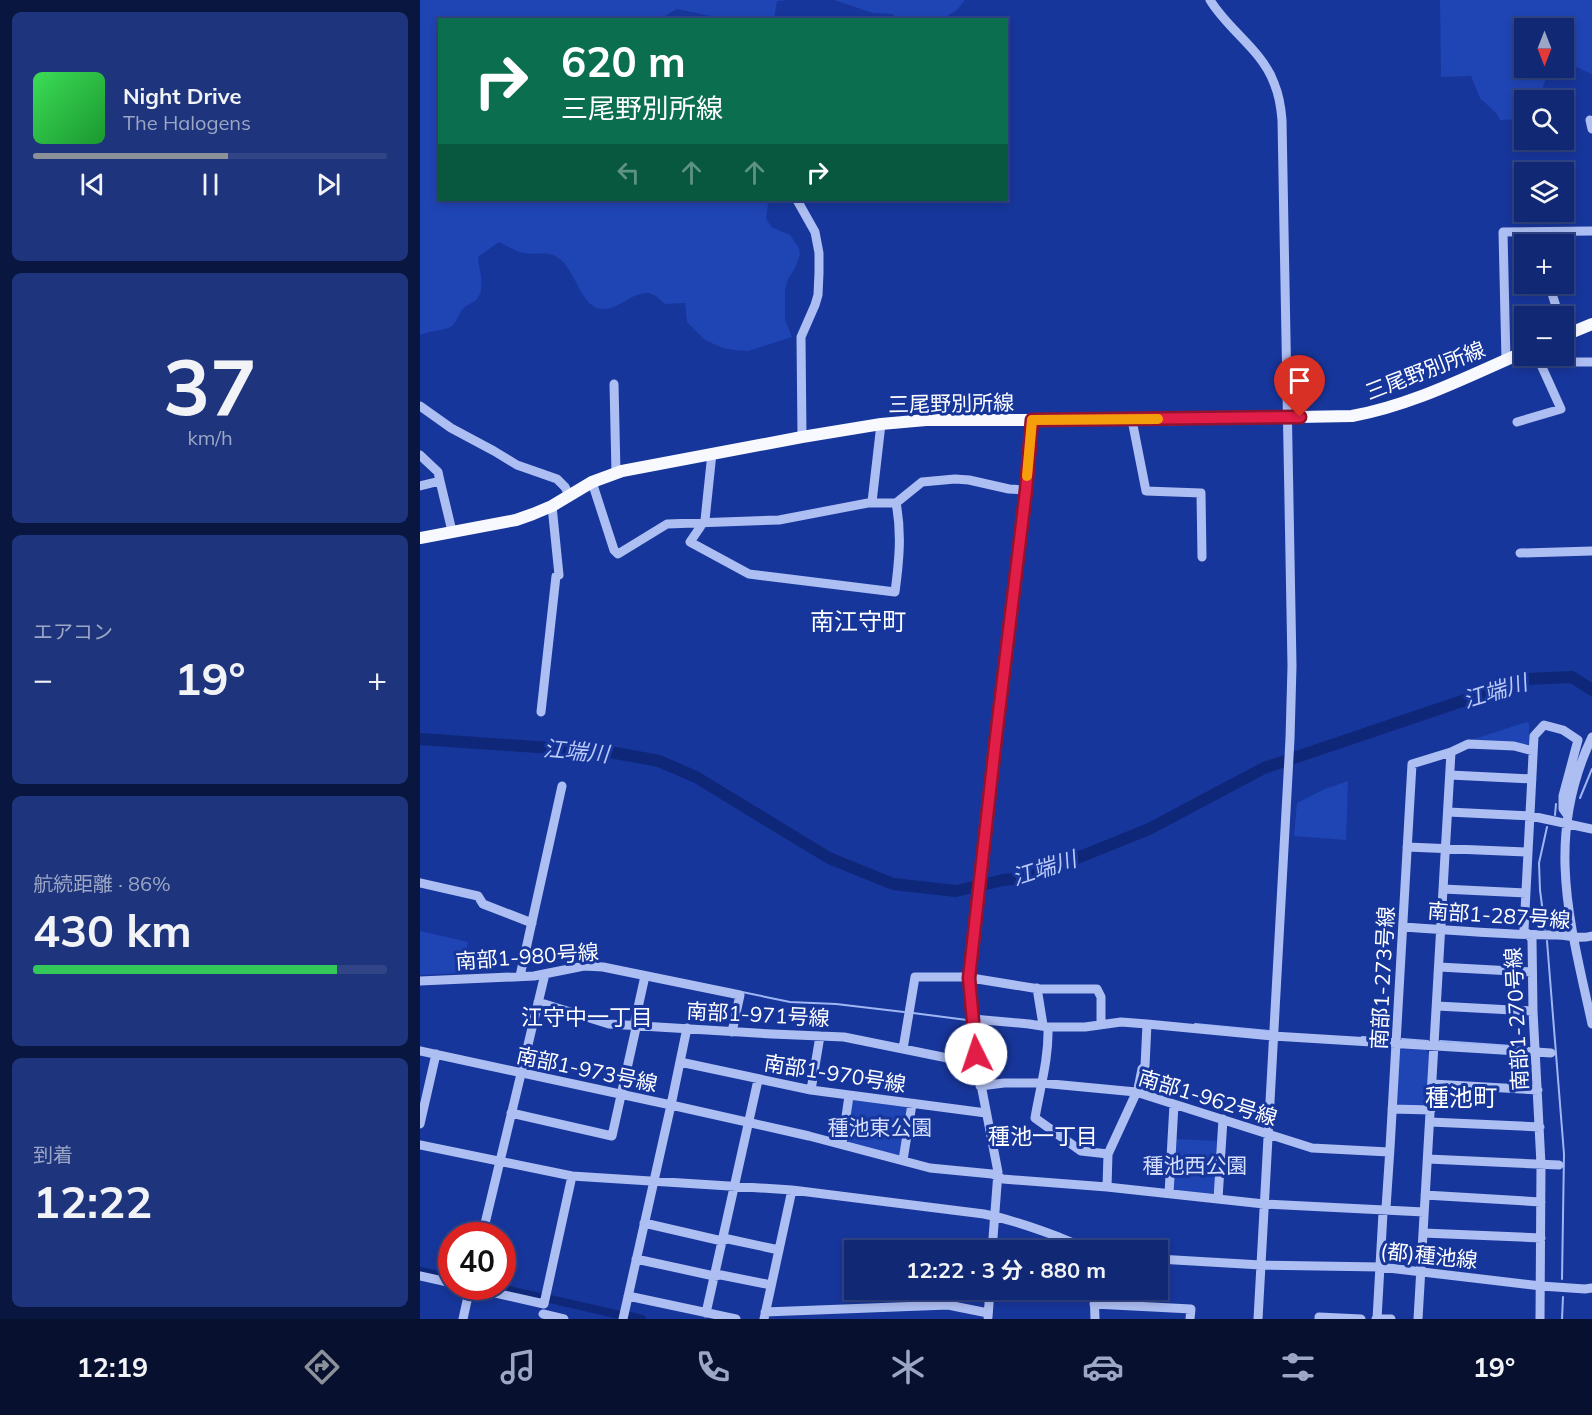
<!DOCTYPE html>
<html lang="ja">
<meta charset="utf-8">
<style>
:root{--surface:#112874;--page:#1e347c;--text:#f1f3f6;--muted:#9ca6c5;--line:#304486;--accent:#8c9099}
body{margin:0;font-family:Mulish,"Noto Sans JP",sans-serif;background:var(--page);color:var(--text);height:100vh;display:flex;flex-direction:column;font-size:22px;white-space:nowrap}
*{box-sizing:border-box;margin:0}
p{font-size:20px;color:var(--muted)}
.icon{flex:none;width:33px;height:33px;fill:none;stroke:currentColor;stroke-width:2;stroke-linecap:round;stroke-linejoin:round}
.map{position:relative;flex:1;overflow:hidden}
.sheet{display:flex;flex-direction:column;gap:12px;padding:12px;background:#091640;width:420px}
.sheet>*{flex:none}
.banner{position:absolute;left:18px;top:18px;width:570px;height:183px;border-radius:0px;box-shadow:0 3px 9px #0003,0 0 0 2px var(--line);background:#0b6e4f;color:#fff;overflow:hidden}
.needle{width:39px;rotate:180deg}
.fabs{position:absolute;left:1094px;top:18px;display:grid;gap:12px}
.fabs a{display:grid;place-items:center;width:60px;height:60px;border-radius:0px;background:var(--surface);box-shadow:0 3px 9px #0003,0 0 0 2px var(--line);font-size:30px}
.speed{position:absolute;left:18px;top:1222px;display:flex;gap:12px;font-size:30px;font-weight:700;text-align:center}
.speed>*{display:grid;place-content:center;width:78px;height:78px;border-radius:50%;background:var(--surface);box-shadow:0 3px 9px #0003,0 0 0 2px var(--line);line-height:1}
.speed .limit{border:9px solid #d22;background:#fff;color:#111}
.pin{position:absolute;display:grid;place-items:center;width:51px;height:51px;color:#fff;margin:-62px -26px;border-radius:50% 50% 50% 0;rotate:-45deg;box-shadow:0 0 6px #0007}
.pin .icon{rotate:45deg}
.me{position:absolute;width:66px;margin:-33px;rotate:356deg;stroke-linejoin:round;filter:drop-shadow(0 0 4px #0008)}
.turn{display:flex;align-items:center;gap:21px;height:126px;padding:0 24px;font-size:27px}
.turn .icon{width:78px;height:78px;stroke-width:2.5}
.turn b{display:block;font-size:42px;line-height:51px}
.lanes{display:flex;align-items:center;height:57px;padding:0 24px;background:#0003;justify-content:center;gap:30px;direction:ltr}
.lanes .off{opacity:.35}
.big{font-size:45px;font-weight:700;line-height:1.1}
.sheet .widget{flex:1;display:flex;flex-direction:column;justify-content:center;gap:9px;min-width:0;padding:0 21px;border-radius:9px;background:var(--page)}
.sheet .dial{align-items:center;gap:0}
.dial b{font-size:78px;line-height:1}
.song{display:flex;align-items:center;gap:18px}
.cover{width:72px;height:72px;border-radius:9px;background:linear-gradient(135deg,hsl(130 70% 55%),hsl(130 70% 35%))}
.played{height:6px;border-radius:3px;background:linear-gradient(90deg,var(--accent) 55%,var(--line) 55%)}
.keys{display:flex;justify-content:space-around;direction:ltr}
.heat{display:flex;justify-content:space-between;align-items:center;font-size:33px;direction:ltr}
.charge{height:9px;border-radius:4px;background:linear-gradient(90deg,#34c759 86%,var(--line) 0)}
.trip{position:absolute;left:424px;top:1240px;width:324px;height:60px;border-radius:0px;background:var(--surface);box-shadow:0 3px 9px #0003,0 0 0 2px var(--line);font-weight:700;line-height:60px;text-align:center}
.tabs{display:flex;height:96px;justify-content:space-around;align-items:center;background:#07102e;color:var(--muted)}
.tabs .icon{width:42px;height:42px}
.tabs .selected{color:var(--accent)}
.tabs b{font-size:27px;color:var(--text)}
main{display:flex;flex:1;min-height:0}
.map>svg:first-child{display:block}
.green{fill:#1f44b4}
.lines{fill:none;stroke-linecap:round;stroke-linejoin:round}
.stream{stroke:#9fb6f4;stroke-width:2}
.canal{stroke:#0f2778;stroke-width:8}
.river{stroke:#0f2778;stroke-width:12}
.minor{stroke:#adbef2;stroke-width:9}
.major{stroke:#f8f9ff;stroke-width:12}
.route-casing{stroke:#92132f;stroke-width:15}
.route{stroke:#e11d48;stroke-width:10}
.slow{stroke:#f59e0b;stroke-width:10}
.labels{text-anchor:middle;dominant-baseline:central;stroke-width:6;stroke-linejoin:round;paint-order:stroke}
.street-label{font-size:21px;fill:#fff;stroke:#17369b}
.park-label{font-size:21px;fill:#d4defc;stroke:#17369b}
.water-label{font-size:22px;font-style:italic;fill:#b9c9f8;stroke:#17369b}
.neighbourhood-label{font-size:22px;fill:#fff;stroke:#17369b}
.quarter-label{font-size:24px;fill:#fff;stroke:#17369b}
</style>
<main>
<section class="sheet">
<div class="widget">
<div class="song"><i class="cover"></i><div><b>Night Drive</b><p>The Halogens</p></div></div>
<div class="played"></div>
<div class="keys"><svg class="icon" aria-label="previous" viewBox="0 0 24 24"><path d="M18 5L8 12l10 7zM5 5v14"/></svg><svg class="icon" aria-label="pause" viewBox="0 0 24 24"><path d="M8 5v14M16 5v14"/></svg><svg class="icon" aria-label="next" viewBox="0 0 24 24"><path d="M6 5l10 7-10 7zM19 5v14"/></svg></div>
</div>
<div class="widget dial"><b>37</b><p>km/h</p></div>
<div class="widget"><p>エアコン</p>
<div class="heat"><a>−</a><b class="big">19°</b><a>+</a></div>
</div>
<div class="widget"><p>航続距離 · 86%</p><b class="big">430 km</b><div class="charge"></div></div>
<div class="widget"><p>到着</p><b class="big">12:22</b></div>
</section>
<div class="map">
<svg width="1172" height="1319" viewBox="0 0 1172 1319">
<rect width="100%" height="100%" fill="#17369b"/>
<!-- green -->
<path class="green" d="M0,0H370L357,1L354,19H305L257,9L237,20H20V200H352L348,204L346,218L351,227L370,235L379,248L380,254L375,268L368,279L365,290V320L372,337L328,351L315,350L303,348L285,340L267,322L265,303L245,304C241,301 238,297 234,295C216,285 197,315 177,308C159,301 155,268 137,257C128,251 115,255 105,253C96,252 87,246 79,242L58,257C59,270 66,288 57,299C53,304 46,304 42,310C37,316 36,326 28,328C19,331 9,331 0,335Z
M414,0H545L537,10L524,18L517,20H478L472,14L453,13Z
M1020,0H1172V74L1154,66L1143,67V28H1104V68H1141C1125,73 1122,85 1122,100H1104V119L1080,120L1076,113L1060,98L1051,76L1021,77Z
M1107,722L1109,724V748L1048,741Z
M928,781L926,840L874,836L877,803L905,789Z
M0,931L48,942L41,973L0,975Z
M982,1049L1006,1050L1009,1054L1007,1105L1003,1108L979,1107L976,1103L978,1052Z
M434,1100L485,1105L488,1108L481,1154L478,1156L428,1143L426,1139L432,1102Z
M755,1139L798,1141L795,1194L792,1196L755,1192L752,1189Z"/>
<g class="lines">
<!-- stream -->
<path class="stream" d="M1160,798L1172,769
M1135,815L1136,804
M1125,929L1120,890L1119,863L1127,827
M1127,941L1144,1154L1142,1279
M322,992L370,1002L416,1004L484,1012
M493,1013L547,1020
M775,1024L849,1031
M942,1037L972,1039
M982,1039L1008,1041
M1020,1041L1092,1046
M1142,1319L1143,1297"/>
<!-- canal -->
<path class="canal" d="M0,1271L32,1278
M75,1287L120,1297
M130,1299L200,1315
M210,1316L222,1319"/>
<!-- river -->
<path class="river" d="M0,739L190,752L239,761L276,777L409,858L473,884L536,891L583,880L610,877L729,829L844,768L1107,679L1152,677L1172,690"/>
<!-- minor -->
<path class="minor" d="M790,0C808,30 842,50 854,83C859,95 861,107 862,120L872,666L870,739L838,1319
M1170,120L1172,129
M377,200L395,232L399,253V273L398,295L395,305L381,337L382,437
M1111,232L1116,244
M1129,284L1139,316
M1143,343L1150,359L1153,362H1172
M1086,360L1083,232L1172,231
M194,384L196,473
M0,406L31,428L74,451L97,465L137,479L145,487L149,495
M712,420L726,491L781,493L782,557
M1097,422L1141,409L1117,356
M292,453L285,520L270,542L329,574L475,592C479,562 482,533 476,503
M0,455L18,472L20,481L0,486
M20,481L32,531
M172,482L194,550L198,554L247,524L359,520L448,503H476L502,482L535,479L549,480L589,489L606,490
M452,502L461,424
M1100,553L1172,551
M121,712L136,576L139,575L132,506
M1172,737C1124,838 1150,922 1172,1024
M1030,775L1112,779
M1028,812L1111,816L1172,829
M987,847L1108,852
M0,883L58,896L63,904L112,923
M1023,889L1106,893
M983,927C1034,930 1085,935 1136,935C1151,935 1156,940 1172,936
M1019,967L1112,972
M100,976L142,786
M0,981L114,976L164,966L183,967L320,995L312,1032
M617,988L623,1025
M118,1002L189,1024L352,1034L424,1037L557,1064
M1017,1006L1113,1011
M553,1019L609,1024L628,1027H665L701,1022L727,1024L725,1066L722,1069L718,1089L688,1154L687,1187
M727,1024L853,1036L1131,1053
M628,1027C629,1058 620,1088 615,1118L661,1151L688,1154
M267,1028L251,1105L389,1136L510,1168L572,1174L583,1179L687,1187L844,1204L1004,1212
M483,1049L495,977H545L619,989H677L681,997V1024
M0,1051L251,1105L203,1319
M260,1062L391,1090L566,1113
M1012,1084L1118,1090
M560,1086L584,1083H621L716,1092L892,1148L969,1152
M391,1090L400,1036
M972,1109L1011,1110
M91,1113L192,1136L216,1028L215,1021L225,976
M1010,1122L1120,1127
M0,1124L16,1054
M422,1144L429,1096
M0,1145L152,1176L372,1190L564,1214C589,1219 612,1227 636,1236C649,1241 662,1247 676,1251
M1008,1159L1139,1165
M483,1160L492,1104
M749,1194L754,1104
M1005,1195L1121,1202
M798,1199L803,1119
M224,1223L302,1241L308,1239L359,1250
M1003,1233L1121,1238
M62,1236L125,974
M572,1251L578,1172L557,1064L549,978L582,690L606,490L612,420
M216,1259L294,1276L301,1275L351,1285
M738,1259L841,1265L960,1267L1121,1286L1165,1289L1172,1288
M0,1276L32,1283
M49,1287L124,1304L152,1176
M674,1290L675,1319
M208,1296L316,1319
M674,1304L771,1309L770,1319
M345,1312L528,1305L568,1313
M286,1313L338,1080
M123,1314L144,1319
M568,1317L570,1290
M43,1319L50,1287
M344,1319L372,1190
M899,1319V1317L941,1319
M956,1319H971
M957,1319L963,1213L966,1208L970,1148L992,764L1031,752L1048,744L1094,746L1113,751
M998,1319L1031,752
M1120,1319L1121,1164L1113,1011L1112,939L1104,930L1114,736L1124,725L1143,730L1158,740L1143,796V809L1148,816"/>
<!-- major -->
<path class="major" d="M1143,336L1172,324
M0,538L96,520L113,514L132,506L172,482L202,471L382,437L461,424L506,420H712L932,416C993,405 1048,376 1104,352"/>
</g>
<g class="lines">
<!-- route casing -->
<g class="route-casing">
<path id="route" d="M556,1054L549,978L576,737L606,490L612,420L880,417"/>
</g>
<!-- route -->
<use href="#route" class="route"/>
<!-- slow -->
<path class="slow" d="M607,476L612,420L738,419"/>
</g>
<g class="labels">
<!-- street labels -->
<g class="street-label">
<text transform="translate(1005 370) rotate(-21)">三尾野別所線</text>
<text transform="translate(531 403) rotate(-1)">三尾野別所線</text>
<text transform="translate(1079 915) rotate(4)">南部1-287号線</text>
<text transform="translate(107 956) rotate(-4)">南部1-980号線</text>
<text transform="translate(962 978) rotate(-87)">南部1-273号線</text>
<text transform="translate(338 1014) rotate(3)">南部1-971号線</text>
<text transform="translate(1096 1019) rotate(-93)">南部1-270号線</text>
<text transform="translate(167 1069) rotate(12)">南部1-973号線</text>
<text transform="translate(415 1073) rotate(9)">南部1-970号線</text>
<text transform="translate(788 1097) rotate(17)">南部1-962号線</text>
<text transform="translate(1009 1255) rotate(6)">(都)種池線</text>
</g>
<!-- park labels -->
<g class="park-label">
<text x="460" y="1127">種池東公園</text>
<text x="775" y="1165">種池西公園</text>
</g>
<!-- water labels -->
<g class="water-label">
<text transform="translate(1075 691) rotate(-17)">江端川</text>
<text transform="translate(156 751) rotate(5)">江端川</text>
<text transform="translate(624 868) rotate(-18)">江端川</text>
</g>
<!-- neighbourhood labels -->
<g class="neighbourhood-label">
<text x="167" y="1017">江守中一丁目</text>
<text x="623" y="1136">種池一丁目</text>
</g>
<!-- quarter labels -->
<g class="quarter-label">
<text x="438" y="621">南江守町</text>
<text x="1041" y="1097">種池町</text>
</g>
</g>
</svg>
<div class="fabs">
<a><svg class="needle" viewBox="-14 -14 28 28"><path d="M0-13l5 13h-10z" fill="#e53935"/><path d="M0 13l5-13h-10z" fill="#9ca6c5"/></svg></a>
<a><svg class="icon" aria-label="search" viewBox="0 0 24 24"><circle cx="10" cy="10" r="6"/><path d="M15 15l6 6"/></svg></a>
<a><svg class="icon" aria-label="layers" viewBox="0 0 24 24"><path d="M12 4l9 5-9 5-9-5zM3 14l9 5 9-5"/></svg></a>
<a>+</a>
<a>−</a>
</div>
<div class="speed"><div class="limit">40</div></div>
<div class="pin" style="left:880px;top:417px;background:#d93025"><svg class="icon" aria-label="arrive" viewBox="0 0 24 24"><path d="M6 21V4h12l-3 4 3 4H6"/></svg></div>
<svg class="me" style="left:556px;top:1054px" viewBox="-20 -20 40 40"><circle r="19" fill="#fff"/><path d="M0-13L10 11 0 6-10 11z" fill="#e11d48"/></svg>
<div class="trip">12:22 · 3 分 · 880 m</div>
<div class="banner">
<div class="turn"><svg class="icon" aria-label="right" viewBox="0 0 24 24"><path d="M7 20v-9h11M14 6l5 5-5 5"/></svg><div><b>620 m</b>三尾野別所線</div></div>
<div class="lanes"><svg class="icon off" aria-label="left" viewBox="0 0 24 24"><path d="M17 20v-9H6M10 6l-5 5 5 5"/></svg><svg class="icon off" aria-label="ahead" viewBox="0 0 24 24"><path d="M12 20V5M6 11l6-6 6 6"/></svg><svg class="icon off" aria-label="ahead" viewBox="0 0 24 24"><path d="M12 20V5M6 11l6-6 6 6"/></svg><svg class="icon" aria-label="right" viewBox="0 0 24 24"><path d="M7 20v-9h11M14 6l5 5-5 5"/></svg></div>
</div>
</div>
</main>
<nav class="tabs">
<b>12:19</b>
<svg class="icon selected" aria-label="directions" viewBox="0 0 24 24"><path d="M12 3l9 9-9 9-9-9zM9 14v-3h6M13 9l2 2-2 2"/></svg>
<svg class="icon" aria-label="music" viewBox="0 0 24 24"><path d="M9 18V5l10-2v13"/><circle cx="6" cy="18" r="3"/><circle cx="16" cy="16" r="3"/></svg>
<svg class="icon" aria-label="phone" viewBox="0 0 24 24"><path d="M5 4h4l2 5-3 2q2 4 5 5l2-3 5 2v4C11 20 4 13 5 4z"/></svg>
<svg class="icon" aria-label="climate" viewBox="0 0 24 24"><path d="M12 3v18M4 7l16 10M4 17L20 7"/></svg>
<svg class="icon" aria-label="car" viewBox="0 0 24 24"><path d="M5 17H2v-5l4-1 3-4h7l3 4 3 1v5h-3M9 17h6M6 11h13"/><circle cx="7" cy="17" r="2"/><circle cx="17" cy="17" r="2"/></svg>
<svg class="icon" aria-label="filters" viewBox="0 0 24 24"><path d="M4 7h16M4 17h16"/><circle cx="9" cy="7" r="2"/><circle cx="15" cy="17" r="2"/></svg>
<b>19°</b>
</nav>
